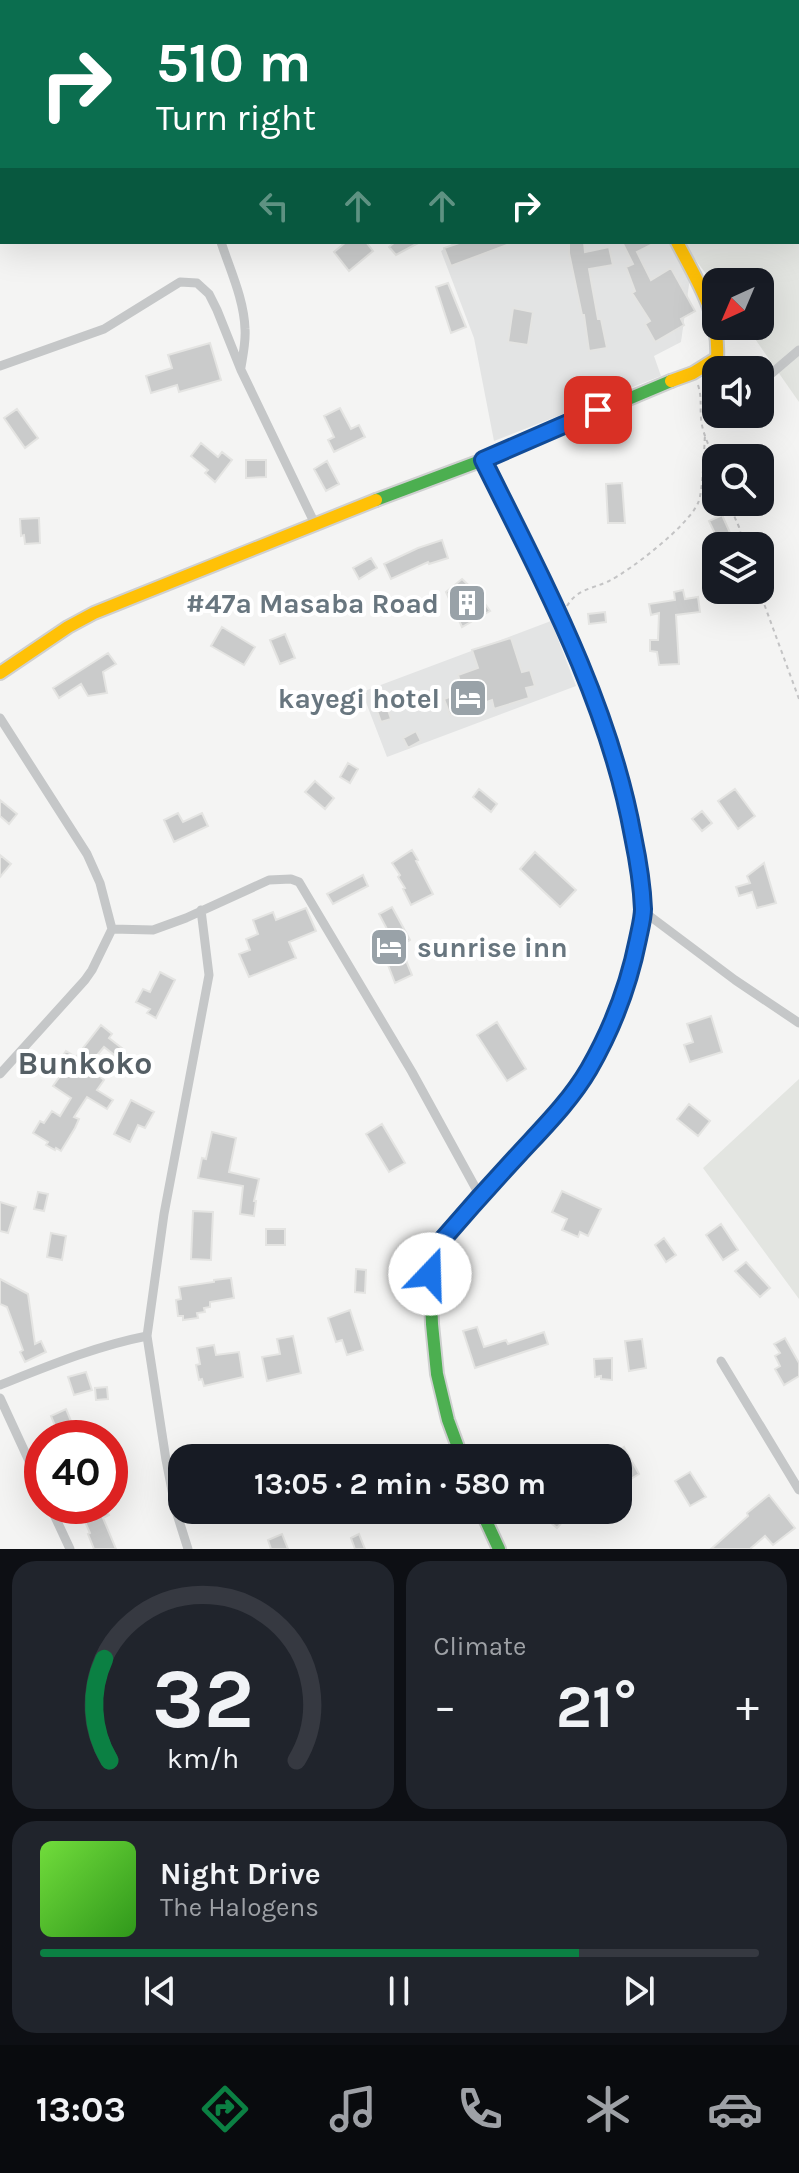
<!DOCTYPE html>
<meta charset="utf-8">
<style>
:root{--surface:#171b24;--page:#20242c;--text:#f1f3f6;--muted:#9ea1a6;--line:#363941;--accent:#0b8043}
body{margin:0;font-family:Karla,sans-serif;background:var(--page);color:var(--text);height:100vh;display:flex;flex-direction:column;font-size:30px;white-space:nowrap}
*{box-sizing:border-box;margin:0}
p{font-size:26px;color:var(--muted)}
.icon{flex:none;width:44px;height:44px;fill:none;stroke:currentColor;stroke-width:2;stroke-linecap:round;stroke-linejoin:round}
.map{position:relative;height:1549px;overflow:hidden}
.drawer{display:flex;flex-direction:column;gap:12px;padding:12px;background:#0d0f14;flex:1}
.drawer>*{flex:none}
.banner{position:absolute;left:0px;top:0px;width:800px;height:244px;box-shadow:0 8px 32px #0002;background:#0b6e4f;color:#fff;overflow:hidden}
.needle{width:52px;rotate:224deg}
.buttons{position:absolute;left:702px;top:268px;display:grid;gap:16px}
.buttons a{display:grid;place-items:center;width:72px;height:72px;border-radius:16px;background:var(--surface);box-shadow:0 8px 32px #0002;font-size:40px}
.speed{position:absolute;left:24px;top:1420px;display:flex;gap:16px;font-size:40px;font-weight:700;text-align:center}
.speed>*{display:grid;place-content:center;width:104px;height:104px;border-radius:50%;background:var(--surface);box-shadow:0 8px 32px #0002;line-height:1}
.speed .limit{border:12px solid #d22;background:#fff;color:#111}
.pin{position:absolute;display:grid;place-items:center;width:68px;height:68px;color:#fff;margin:-34px;border-radius:16px;box-shadow:0 4px 12px #0006}
.me{position:absolute;width:88px;margin:-44px;rotate:21deg;stroke-linejoin:round;filter:drop-shadow(0 0 6px #0008)}
.turn{display:flex;align-items:center;gap:28px;height:168px;padding:0 24px;font-size:36px}
.turn .icon{width:104px;height:104px;stroke-width:2.5}
.turn b{display:block;font-size:56px;line-height:68px}
.lanes{display:flex;align-items:center;height:76px;padding:0 24px;background:#0003;justify-content:center;gap:40px;direction:ltr}
.lanes .off{opacity:.35}
.big{font-size:60px;font-weight:700;line-height:1.1}
.drawer .tile{flex:1;display:flex;flex-direction:column;justify-content:center;gap:12px;min-width:0;padding:0 28px;border-radius:24px;background:var(--page)}
.drawer .dial{align-items:center;gap:0}
.dial svg{height:208px;overflow:visible;fill:none;stroke:var(--line);stroke-width:7;stroke-linecap:round;text-anchor:middle}
.dial text{fill:var(--text);stroke:none}
.song{display:flex;align-items:center;gap:24px}
.cover{width:96px;height:96px;border-radius:12px;background:linear-gradient(135deg,hsl(100 70% 55%),hsl(110 70% 35%))}
.played{height:8px;border-radius:4px;background:linear-gradient(90deg,var(--accent) 75%,var(--line) 75%)}
.keys{display:flex;justify-content:space-around;direction:ltr}
.heat{display:flex;justify-content:space-between;align-items:center;font-size:44px;direction:ltr}
.drawer .tiles{flex:1;display:grid;gap:12px;grid-template-columns:1fr 1fr}
.tile:last-child{grid-column:span 2}
.trip{position:absolute;left:168px;top:1444px;width:464px;height:80px;border-radius:24px;background:var(--surface);box-shadow:0 8px 32px #0002;font-weight:700;line-height:80px;text-align:center}
.tabs{display:flex;height:128px;justify-content:space-around;align-items:center;background:#090b0e;color:var(--muted)}
.tabs .icon{width:56px;height:56px}
.tabs .current{color:var(--accent)}
.tabs b{font-size:36px;color:var(--text)}
.map>svg:first-child{display:block}
.built{fill:#e3e4e4}
.green{fill:#e3e5e1}
.building{fill:#cacbcb;stroke:#e4e4e2;stroke-width:2}
.lines{fill:none;stroke-linecap:round;stroke-linejoin:round}
.fast-casing{stroke:#cfd0d0;stroke-width:16}
.slow-casing{stroke:#cfd0d0;stroke-width:16}
.path{stroke:#c4c4c5;stroke-width:2;stroke-dasharray:4 4;stroke-linecap:butt}
.street{stroke:#c5c7c8;stroke-width:9}
.fast{stroke:#4caf50;stroke-width:12}
.slow{stroke:#ffc107;stroke-width:12}
.route-casing{stroke:#114b97;stroke-width:20}
.route{stroke:#1a73e8;stroke-width:14}
.labels{text-anchor:middle;dominant-baseline:central;stroke-width:8;stroke-linejoin:round;paint-order:stroke}
.poi-label{font-size:28px;font-weight:bold;fill:#68767f;stroke:#fff;text-anchor:end}
.quarter-label{font-size:32px;font-weight:bold;fill:#555f65;stroke:#fff}
</style>
<div class="map">
<svg width="799" height="1549" viewBox="0 0 799 1549">
<rect width="100%" height="100%" fill="#f4f4f3"/>
<!-- built -->
<path class="built" d="M532,0H799L798,2H530Z
M455,242H695L681,342L654,356L661,376L494,441L474,338L441,251Z
M551,621L576,686L387,757L362,692Z"/>
<!-- green -->
<path class="green" d="M776,0H799V402L746,326H760V282H716V287L682,242H798V2H773Z
M799,1079V1299L703,1168Z"/>
<!-- building -->
<path class="building" d="M346,242H366L373,251L349,271L334,252Z
M395,242H420L396,255L389,247Z
M462,242H512V243L451,266L444,248Z
M569,242H584L585,252L609,247L613,265L589,269L598,319H601L607,348L589,351L584,315H582L569,253Z
M622,242H657L637,252L651,280L671,268L695,311L681,319L684,325L655,342L645,324L650,321L632,293L635,291L626,267L633,264Z
M448,283L466,327L451,333L436,287Z
M513,308L533,312L528,345L508,342Z
M210,343L221,380L179,392L177,385L151,393L146,376L172,368L168,355Z
M340,408L351,429L359,425L365,437L334,452L328,440L334,437L324,416Z
M17,409L38,438L25,448L4,418Z
M201,443L218,457L222,452L232,460L215,482L205,473L208,470L191,456Z
M246,460H266V477L246,478Z
M327,461L339,484L326,491L314,469Z
M622,483L625,523H608L606,484Z
M722,515L735,544L730,546H721L709,521Z
M39,518L40,543L25,544L24,535L21,536L20,519Z
M442,540L448,558L429,564L428,562L391,579L384,564L418,548Z
M371,558L377,568L359,579L353,568Z
M462,579L478,594L490,611L462,627L446,592Z
M683,590L685,599L698,597L700,612L676,615L679,664L659,665L657,652L650,651V640H658L659,613L651,615L649,604L675,600L674,592Z
M605,612L606,622L589,624L588,614Z
M222,627L255,647L244,665L211,646Z
M285,634L295,658L280,664L270,640Z
M511,638L522,672L530,670L535,686L526,688L529,698L494,709L492,700L450,715L444,699L463,692L458,675L478,668L472,650Z
M108,653L116,664L103,672L107,693L88,696L81,684L59,698L53,688Z
M385,701L391,719L381,722L375,705Z
M416,731L421,741L408,748L403,738Z
M348,763L358,769L350,783L340,777Z
M315,781L334,798L325,809L305,792Z
M479,789L497,804L491,812L473,797Z
M735,789L755,816L738,829L718,801Z
M0,800L17,814L9,824L0,816Z
M702,811L712,823L702,831L692,819Z
M178,813L183,822L202,813L208,826L174,842L164,820Z
M412,850L418,860L416,861L433,894L411,905L403,889L405,888L398,877L400,875L392,863Z
M535,852L576,890L560,907L520,869Z
M0,855L11,864L0,877Z
M764,863L776,903L757,908L752,892L739,896L736,887L750,883L747,876Z
M363,875L368,886L333,904L327,894Z
M392,907L410,940L397,948L379,914Z
M306,908L316,931L289,942L296,958L249,977L239,954L250,950L246,939L258,934L253,920L273,912L276,920Z
M405,958L412,975L395,983L388,965Z
M160,972L175,980L156,1018L147,1013L150,1009L136,1002L143,989L150,992Z
M711,1016L722,1052L690,1062L684,1045L693,1042L687,1024Z
M497,1022L526,1069L507,1081L477,1035Z
M101,1025L112,1034L109,1038L123,1049L117,1057L104,1047L88,1066L104,1080L97,1090L113,1100L107,1109L87,1097L74,1117L79,1119L75,1128L61,1151L56,1148L55,1150L46,1145L48,1142L33,1133L40,1121L44,1123L52,1111L60,1116L71,1098L53,1086L65,1069L57,1064L66,1051L76,1057Z
M131,1100L154,1112L145,1128L138,1125L130,1142L114,1134Z
M689,1104L710,1121L698,1136L677,1119Z
M382,1124L405,1163L389,1172L366,1134Z
M212,1132L236,1138L229,1172L259,1179L254,1201H256L254,1216L240,1214L243,1186L198,1178L202,1158L206,1159Z
M562,1191L601,1209L588,1236L580,1232L578,1237L562,1230L567,1219L552,1212Z
M38,1192L48,1194L44,1211L34,1209Z
M0,1202L16,1207L8,1233L0,1231Z
M193,1211L213,1212L211,1260L191,1259Z
M721,1224L738,1250L723,1260L706,1235Z
M266,1229H285V1245H266Z
M51,1233L66,1236L62,1260L47,1257Z
M664,1238L676,1255L666,1262L655,1245Z
M746,1262L770,1288L760,1297L735,1271Z
M356,1269L366,1270L365,1293L355,1292Z
M231,1278L234,1298L210,1302V1307L204,1308L205,1312L197,1313L198,1318L183,1320V1316H178L176,1300L181,1299L179,1287L214,1282V1280Z
M0,1279L28,1294L35,1344L41,1341L46,1352L25,1362L20,1352L23,1350L7,1307L0,1304Z
M350,1310L363,1350L347,1355L342,1340L336,1342L328,1318Z
M477,1327L484,1347L506,1340L508,1344L544,1332L548,1344L475,1368L463,1331Z
M293,1336L301,1373L267,1381L262,1357L280,1354L277,1339Z
M785,1338L799,1363V1376L784,1385L775,1369L780,1366L775,1356L780,1353L774,1344Z
M642,1339L646,1368L629,1371L625,1341Z
M214,1345L216,1355L239,1352L243,1377L204,1386L202,1379L199,1380L196,1365L200,1364L197,1348Z
M612,1358V1380L601,1379V1376L595,1377L594,1359Z
M86,1372L92,1390L74,1395L68,1377Z
M107,1387L108,1399L96,1400L95,1388Z
M66,1409L78,1438H60L51,1416Z
M374,1447L380,1458H355Z
M624,1447L639,1474L629,1480L614,1453Z
M690,1472L706,1497L690,1506L675,1481Z
M769,1495L795,1528L773,1545L765,1536L750,1549H711L748,1516L747,1513Z
M78,1506H105L109,1515L103,1518L116,1549H94L88,1534L90,1533Z
M536,1510H573L557,1528Z
M282,1534L288,1549H271L268,1540Z
M359,1534L365,1549H355L351,1538Z"/>
<g class="lines">
<!-- fast casing -->
<g class="fast-casing">
<path id="fast" d="M483,460L548,593
M376,500L483,460L671,381
M462,1458L448,1420L437,1374L432,1324L430,1274L434,1256L443,1239L564,1103
M481,1510L499,1549"/>
</g>
<!-- slow casing -->
<g class="slow-casing">
<path id="slow" d="M689,2L691,0
M671,381L693,373L717,358C720,315 696,279 677,242
M548,593L595,700L612,748L626,795L640,871L643,911L626,985L608,1032L587,1071L564,1103
M0,673L68,627L94,613L376,500"/>
</g>
<!-- path -->
<path class="path" d="M698,385C702,397 700,406 701,418C702,433 710,448 716,462
M728,502L739,527L744,546
M759,590L799,699
M567,606C577,589 592,589 609,581C631,570 688,526 698,503C703,493 704,449 705,435"/>
<!-- street -->
<path class="street" d="M142,0L143,2
M292,2V0
M221,242C230,270 244,299 245,329C246,341 243,355 241,367
M717,358L743,370
M0,366L104,329L180,282L197,283L209,294L217,310L241,370L315,524
M760,376L772,373L799,350
M0,718L87,854L100,883L112,929L92,970L85,980L0,1074
M643,911L735,980L799,1023
M112,929L153,930L186,918L269,880L291,879L299,882L412,1072L480,1196
M721,1361L799,1490
M0,1385C48,1366 96,1346 147,1336
M0,1398L42,1489
M50,1506L70,1549
M188,1549L176,1511L166,1460L147,1336L164,1214L209,975L201,910"/>
<!-- fast -->
<use href="#fast" class="fast"/>
<!-- slow -->
<use href="#slow" class="slow"/>
</g>
<g class="lines">
<!-- route casing -->
<g class="route-casing">
<path id="route" d="M430,1274L434,1256L443,1239C468,1210 494,1181 520,1153C544,1127 571,1100 589,1069C612,1029 629,984 638,939C640,929 643,918 643,909C642,884 638,860 633,836C609,703 543,581 483,460L598,410"/>
</g>
<!-- route -->
<use href="#route" class="route"/>
</g>
<!-- icons -->
<defs>
<g id="building-square" transform="scale(2)"><rect x="-9" y="-9" width="18" height="18" rx="4" fill="#99a2a8" stroke="#fff"/><path d="M-4-6H4V6H1V3H-1V6H-4ZM-2.5-4.3h1.7v1.8h-1.7ZM.8-4.3h1.7v1.8H.8ZM-2.5-1h1.7V.8h-1.7ZM.8-1h1.7V.8H.8Z" fill="#fff"/></g>
<g id="hotel-square" transform="scale(2)"><rect x="-9" y="-9" width="18" height="18" rx="4" fill="#99a2a8" stroke="#fff"/><path d="M-6-4.5h1.5V1H6V5H4.5V3h-9V5H-6ZM-4 0a1.8 1.8 0 1 1 3.6 0ZM.5 0V-2.5h3Q6-2.5 6 0Z" fill="#fff"/></g>
</defs>
<g fill-rule="evenodd">
<use href="#building-square" x="467" y="603"/>
<use href="#hotel-square" x="468" y="698"/>
<use href="#hotel-square" x="389" y="947"/>
</g>
<g class="labels">
<!-- poi labels -->
<g class="poi-label">
<text x="439" y="603">#47a Masaba Road</text>
<text x="440" y="698">kayegi hotel</text>
<text x="417" y="947" text-anchor="start">sunrise inn</text>
</g>
<!-- quarter labels -->
<g class="quarter-label">
<text x="85" y="1063">Bunkoko</text>
</g>
</g>
</svg>
<div class="buttons">
<a><svg class="needle" viewBox="-14 -14 28 28"><path d="M0-13l5 13h-10z" fill="#e53935"/><path d="M0 13l5-13h-10z" fill="#9ea1a6"/></svg></a>
<a><svg class="icon" aria-label="sound" viewBox="0 0 24 24"><path d="M4 9h4l5-4v14l-5-4H4zM17 9q2 3 0 6"/></svg></a>
<a><svg class="icon" aria-label="search" viewBox="0 0 24 24"><circle cx="10" cy="10" r="6"/><path d="M15 15l6 6"/></svg></a>
<a><svg class="icon" aria-label="layers" viewBox="0 0 24 24"><path d="M12 4l9 5-9 5-9-5zM3 14l9 5 9-5"/></svg></a>
</div>
<div class="speed"><div class="limit">40</div></div>
<div class="pin" style="left:598px;top:410px;background:#d93025"><svg class="icon" aria-label="arrive" viewBox="0 0 24 24"><path d="M6 21V4h12l-3 4 3 4H6"/></svg></div>
<svg class="me" style="left:430px;top:1274px" viewBox="-20 -20 40 40"><circle r="19" fill="#fff"/><path d="M0-13L10 11 0 6-10 11z" fill="#1a73e8"/></svg>
<div class="trip">13:05 · 2 min · 580 m</div>
<div class="banner">
<div class="turn"><svg class="icon" aria-label="right" viewBox="0 0 24 24"><path d="M7 20v-9h11M14 6l5 5-5 5"/></svg><div><b>510 m</b>Turn right</div></div>
<div class="lanes"><svg class="icon off" aria-label="left" viewBox="0 0 24 24"><path d="M17 20v-9H6M10 6l-5 5 5 5"/></svg><svg class="icon off" aria-label="ahead" viewBox="0 0 24 24"><path d="M12 20V5M6 11l6-6 6 6"/></svg><svg class="icon off" aria-label="ahead" viewBox="0 0 24 24"><path d="M12 20V5M6 11l6-6 6 6"/></svg><svg class="icon" aria-label="right" viewBox="0 0 24 24"><path d="M7 20v-9h11M14 6l5 5-5 5"/></svg></div>
</div>
</div>
<section class="drawer">
<div class="tiles">
<div class="tile dial"><svg viewBox="0 0 100 80">
<path d="M14 69A42 42 0 1 1 86 69"/>
<path d="M14 69A42 42 0 0 1 12 30" stroke="#0b8043"/>
<text x="50" y="56" font-size="32" font-weight="700">32</text>
<text x="50" y="72" font-size="11">km/h</text>
</svg></div>
<div class="tile"><p>Climate</p>
<div class="heat"><a>−</a><b class="big">21°</b><a>+</a></div>
</div>
<div class="tile">
<div class="song"><i class="cover"></i><div><b>Night Drive</b><p>The Halogens</p></div></div>
<div class="played"></div>
<div class="keys"><svg class="icon" aria-label="previous" viewBox="0 0 24 24"><path d="M18 5L8 12l10 7zM5 5v14"/></svg><svg class="icon" aria-label="pause" viewBox="0 0 24 24"><path d="M8 5v14M16 5v14"/></svg><svg class="icon" aria-label="next" viewBox="0 0 24 24"><path d="M6 5l10 7-10 7zM19 5v14"/></svg></div>
</div>
</div>
</section>
<nav class="tabs">
<b>13:03</b>
<svg class="icon current" aria-label="directions" viewBox="0 0 24 24"><path d="M12 3l9 9-9 9-9-9zM9 14v-3h6M13 9l2 2-2 2"/></svg>
<svg class="icon" aria-label="music" viewBox="0 0 24 24"><path d="M9 18V5l10-2v13"/><circle cx="6" cy="18" r="3"/><circle cx="16" cy="16" r="3"/></svg>
<svg class="icon" aria-label="phone" viewBox="0 0 24 24"><path d="M5 4h4l2 5-3 2q2 4 5 5l2-3 5 2v4C11 20 4 13 5 4z"/></svg>
<svg class="icon" aria-label="climate" viewBox="0 0 24 24"><path d="M12 3v18M4 7l16 10M4 17L20 7"/></svg>
<svg class="icon" aria-label="car" viewBox="0 0 24 24"><path d="M5 17H2v-5l4-1 3-4h7l3 4 3 1v5h-3M9 17h6M6 11h13"/><circle cx="7" cy="17" r="2"/><circle cx="17" cy="17" r="2"/></svg>
</nav>
